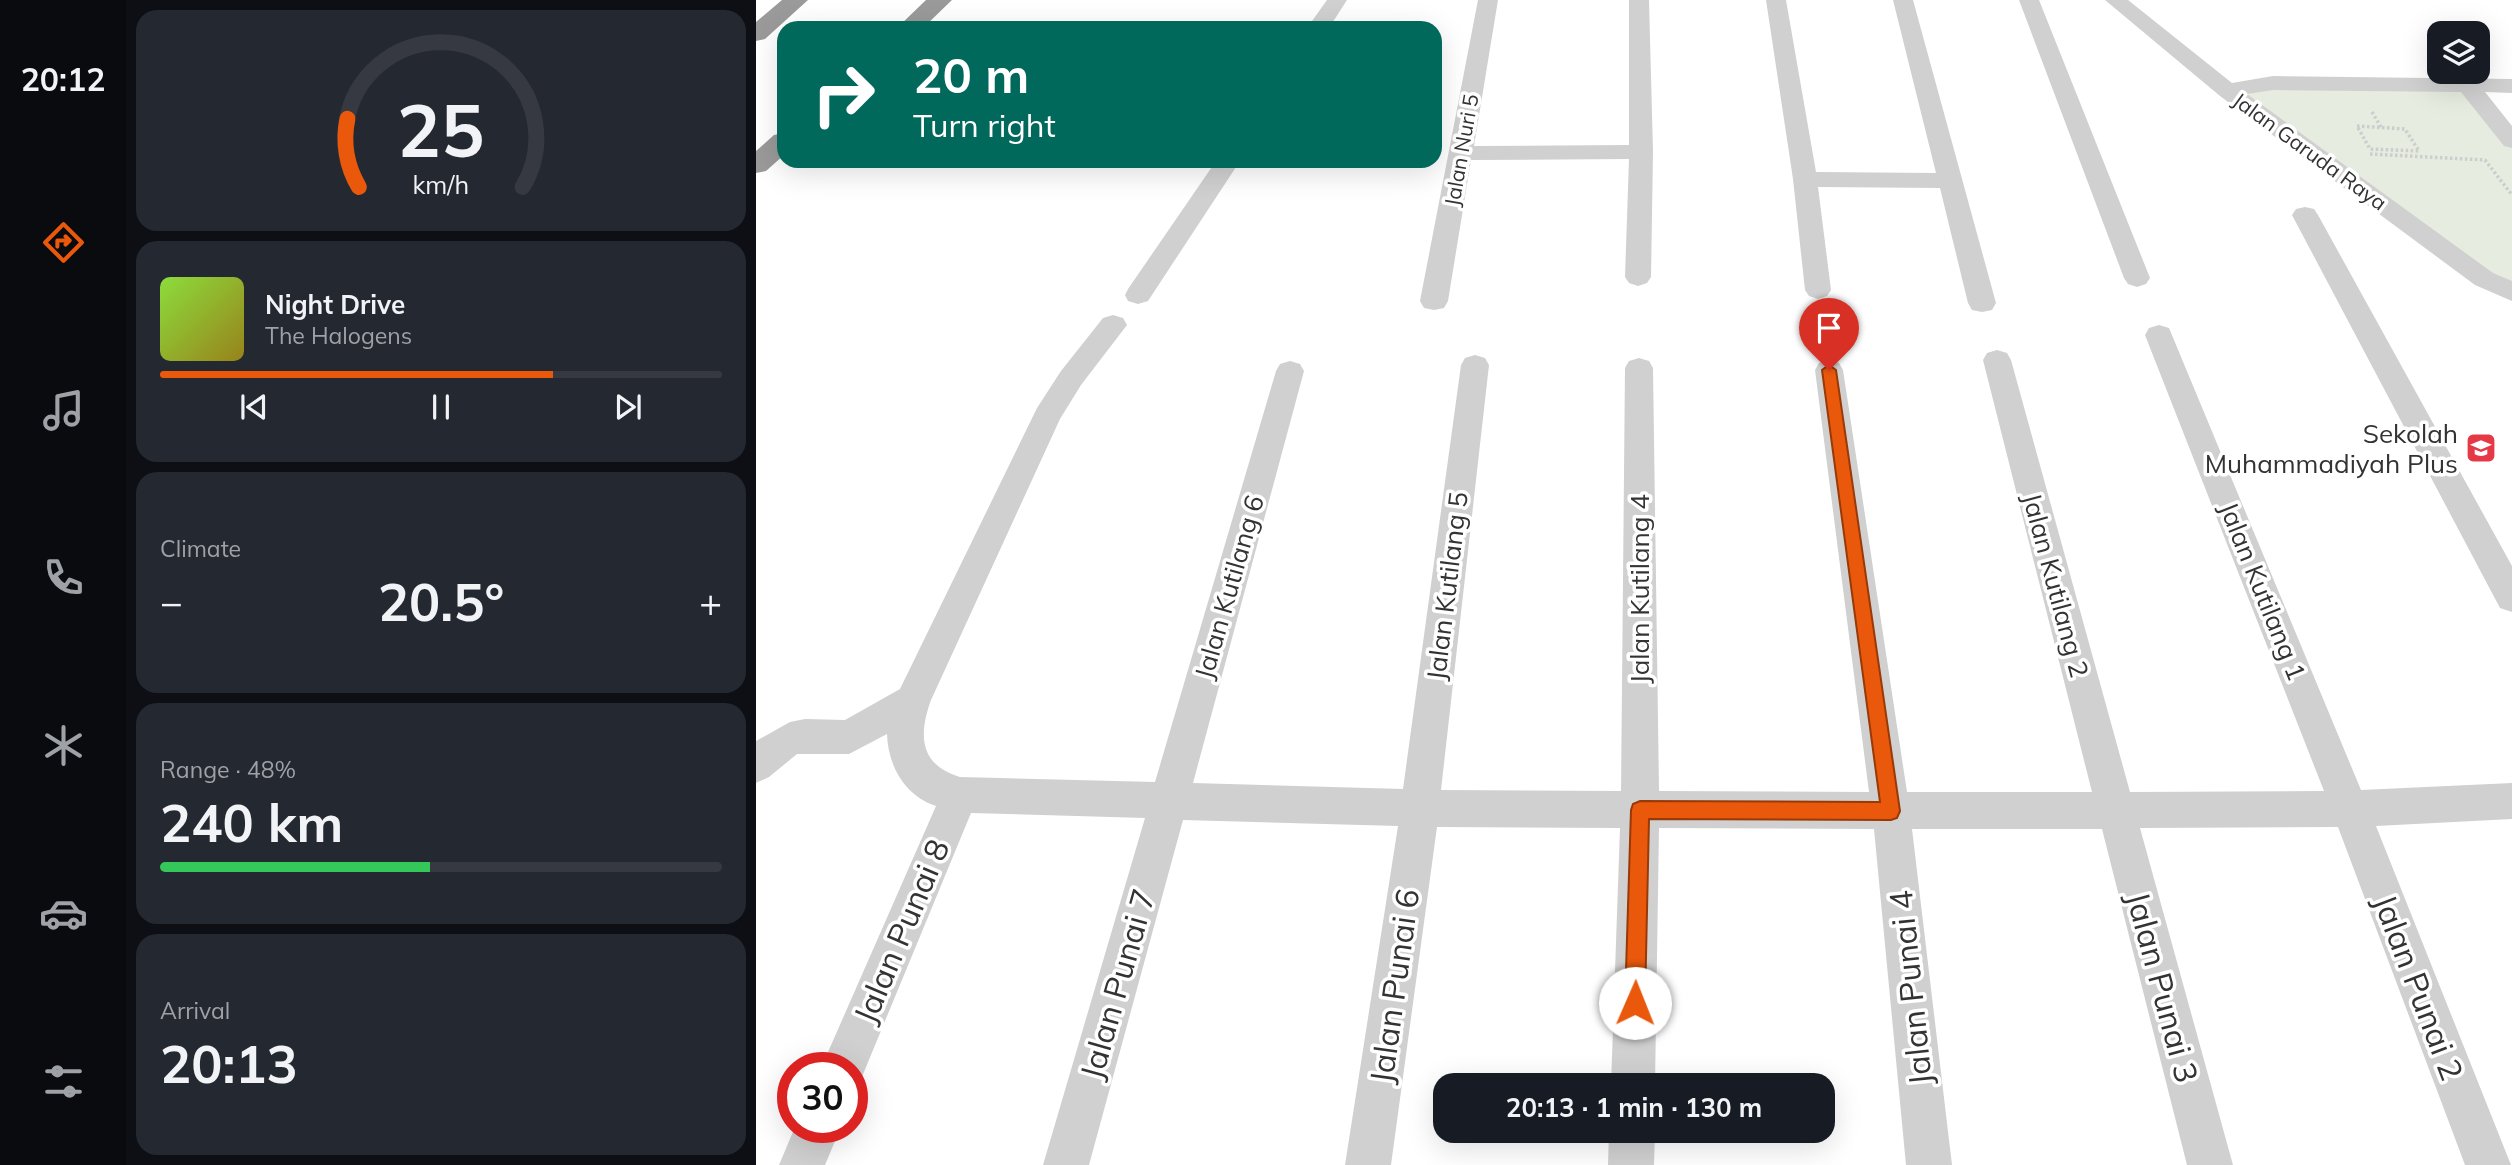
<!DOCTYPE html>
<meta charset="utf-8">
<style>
:root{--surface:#171b24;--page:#242831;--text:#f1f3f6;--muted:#9ea1a6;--line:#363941;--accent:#ea580c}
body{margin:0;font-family:Mulish,sans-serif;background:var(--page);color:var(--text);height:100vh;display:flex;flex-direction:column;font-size:26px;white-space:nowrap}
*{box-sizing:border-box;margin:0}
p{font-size:23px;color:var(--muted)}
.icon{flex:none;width:38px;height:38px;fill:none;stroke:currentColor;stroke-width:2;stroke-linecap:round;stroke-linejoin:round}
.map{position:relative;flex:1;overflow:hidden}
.drawer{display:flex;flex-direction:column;gap:10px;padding:10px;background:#0d0f14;width:630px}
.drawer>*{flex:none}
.top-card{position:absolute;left:21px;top:21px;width:665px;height:147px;border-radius:21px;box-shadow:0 7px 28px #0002;background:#00695c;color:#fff;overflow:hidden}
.controls{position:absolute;left:1671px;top:21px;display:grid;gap:14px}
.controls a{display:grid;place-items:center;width:63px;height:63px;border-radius:14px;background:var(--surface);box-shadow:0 7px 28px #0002;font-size:35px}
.speed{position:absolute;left:21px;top:1052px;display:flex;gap:14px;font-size:35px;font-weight:700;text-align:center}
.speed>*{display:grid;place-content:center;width:91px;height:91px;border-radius:50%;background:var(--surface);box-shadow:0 7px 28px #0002;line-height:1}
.speed .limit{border:10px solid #d22;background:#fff;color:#111}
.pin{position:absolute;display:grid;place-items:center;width:60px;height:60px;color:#fff;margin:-72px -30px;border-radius:50% 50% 50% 0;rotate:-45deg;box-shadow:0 0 7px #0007}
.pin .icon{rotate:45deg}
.me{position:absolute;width:77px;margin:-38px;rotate:1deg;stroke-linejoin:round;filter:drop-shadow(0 0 5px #0008)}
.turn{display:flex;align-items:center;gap:24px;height:147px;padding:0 21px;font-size:32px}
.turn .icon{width:91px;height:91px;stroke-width:2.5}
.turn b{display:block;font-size:49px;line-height:60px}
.big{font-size:52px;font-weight:700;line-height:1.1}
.drawer .tile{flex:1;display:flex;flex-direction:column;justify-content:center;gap:10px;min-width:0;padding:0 24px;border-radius:21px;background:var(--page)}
.drawer .dial{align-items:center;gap:0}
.dial svg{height:182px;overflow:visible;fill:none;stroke:var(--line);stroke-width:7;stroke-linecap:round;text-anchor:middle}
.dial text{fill:var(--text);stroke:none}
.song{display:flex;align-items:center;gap:21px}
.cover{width:84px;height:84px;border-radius:10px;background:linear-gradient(135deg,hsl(90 70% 55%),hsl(50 70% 35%))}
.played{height:7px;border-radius:4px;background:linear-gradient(90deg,var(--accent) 70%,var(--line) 70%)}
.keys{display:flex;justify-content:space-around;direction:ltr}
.heat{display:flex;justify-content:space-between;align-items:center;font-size:38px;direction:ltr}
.charge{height:10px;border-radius:5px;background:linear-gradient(90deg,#34c759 48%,var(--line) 0)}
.trip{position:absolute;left:677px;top:1073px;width:402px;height:70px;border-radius:21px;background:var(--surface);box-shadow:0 7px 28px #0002;font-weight:700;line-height:70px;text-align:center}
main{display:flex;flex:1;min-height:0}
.dock{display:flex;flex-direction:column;width:126px;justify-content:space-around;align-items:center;background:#090b0e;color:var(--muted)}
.dock .icon{width:49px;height:49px}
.dock .on{color:var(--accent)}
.dock b{font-size:32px;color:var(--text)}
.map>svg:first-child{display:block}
.green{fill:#e6ecdf}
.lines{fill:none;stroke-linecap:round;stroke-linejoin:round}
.path{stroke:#cdcdcd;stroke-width:3.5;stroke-dasharray:2.5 2.5;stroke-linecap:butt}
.street{fill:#d0d0d0;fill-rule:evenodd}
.highway{fill:#9a9a9a;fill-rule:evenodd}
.route{fill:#ea580c;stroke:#983908;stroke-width:2}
.labels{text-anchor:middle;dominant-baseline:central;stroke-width:7;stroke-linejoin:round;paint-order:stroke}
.far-street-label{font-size:21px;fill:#333;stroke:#fff}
.poi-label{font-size:26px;fill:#333;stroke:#fff;text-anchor:end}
.street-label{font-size:26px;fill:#333;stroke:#fff}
.near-street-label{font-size:32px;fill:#333;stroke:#fff}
</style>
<main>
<nav class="dock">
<b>20:12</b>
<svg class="icon on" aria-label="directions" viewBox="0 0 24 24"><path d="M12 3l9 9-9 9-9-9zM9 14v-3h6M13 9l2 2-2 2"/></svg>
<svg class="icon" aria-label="music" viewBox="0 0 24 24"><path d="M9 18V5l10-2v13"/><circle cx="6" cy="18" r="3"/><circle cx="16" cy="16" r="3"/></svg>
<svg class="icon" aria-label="phone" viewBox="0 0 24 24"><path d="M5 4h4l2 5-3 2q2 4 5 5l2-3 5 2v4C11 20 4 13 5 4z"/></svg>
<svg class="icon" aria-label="climate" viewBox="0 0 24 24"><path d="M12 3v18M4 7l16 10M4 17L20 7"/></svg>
<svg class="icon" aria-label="car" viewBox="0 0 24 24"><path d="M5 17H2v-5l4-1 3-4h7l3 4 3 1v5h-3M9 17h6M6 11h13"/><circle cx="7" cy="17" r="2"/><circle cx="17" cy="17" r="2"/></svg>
<svg class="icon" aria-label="filters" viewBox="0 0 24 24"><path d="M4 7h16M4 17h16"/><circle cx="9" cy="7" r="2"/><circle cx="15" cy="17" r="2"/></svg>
</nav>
<section class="drawer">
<div class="tile dial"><svg viewBox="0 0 100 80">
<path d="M14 69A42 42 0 1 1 86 69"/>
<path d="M14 69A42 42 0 0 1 9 39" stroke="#ea580c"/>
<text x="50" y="56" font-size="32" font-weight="700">25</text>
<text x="50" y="72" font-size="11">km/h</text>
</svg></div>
<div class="tile">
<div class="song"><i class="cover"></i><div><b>Night Drive</b><p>The Halogens</p></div></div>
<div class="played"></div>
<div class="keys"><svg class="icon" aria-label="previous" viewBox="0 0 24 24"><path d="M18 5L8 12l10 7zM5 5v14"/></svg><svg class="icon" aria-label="pause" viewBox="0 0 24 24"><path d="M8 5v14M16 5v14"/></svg><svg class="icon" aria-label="next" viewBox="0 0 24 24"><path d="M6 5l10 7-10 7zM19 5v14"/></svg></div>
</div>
<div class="tile"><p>Climate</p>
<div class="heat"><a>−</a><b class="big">20.5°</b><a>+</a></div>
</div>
<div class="tile"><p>Range · 48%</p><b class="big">240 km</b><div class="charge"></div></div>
<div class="tile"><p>Arrival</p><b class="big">20:13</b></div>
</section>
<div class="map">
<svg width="1756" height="1165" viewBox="0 0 1756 1165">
<rect width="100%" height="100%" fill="#fff"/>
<!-- green -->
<path class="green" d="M1512,89H1713L1756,146V292L1482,94Z"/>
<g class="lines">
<!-- path -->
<path class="path" d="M1616,112L1625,127
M1601,126L1649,129L1663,151L1614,149Z
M1614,154L1729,160L1756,195"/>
<!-- street -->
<path class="street" d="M571,0H591L573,28H551Z
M722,0H742L718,146L873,145V0H893L897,152L895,277L891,283L882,286L873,283L869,277L873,159L715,160L692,301L688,308L678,310L668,308L664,301Z
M1010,0H1030L1060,172L1180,173L1137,0H1157L1240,303L1236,310L1226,312L1216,310L1212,303L1184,188L1062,187L1075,290L1071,296L1062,299L1053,296L1049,290L1037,179Z
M1263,0H1283L1394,278L1390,284L1381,287L1372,284L1368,278Z
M1349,0H1372L1476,83L1517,76L1756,79V93L1729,92L1756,126V148L1748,146L1705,92L1517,90L1491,94L1737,273L1756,281V301L1719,285L1464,96Z
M460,161H484L392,301L382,304L372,301L369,295L372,289Z
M1549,207L1558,209L1562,215L1756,566V612L1744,608L1536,215L1540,209Z
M357,315L367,318L371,325L325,385L304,419L175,700C162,736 164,765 204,777L399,782L520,371L524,364L534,361L544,364L548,371L437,783L647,789L705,365L709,358L719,355L729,358L733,365L685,790L865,791L869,368L873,361L883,358L893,361L897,368L903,791L1113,792L1059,370L1063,363L1073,360L1083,363L1087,370L1151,792H1336L1227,360L1231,353L1241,350L1251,353L1255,360L1374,792L1568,791L1389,335L1393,328L1403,325L1413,328L1605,790L1756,783V819L1620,826L1755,1165H1709L1582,827L1384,828L1477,1165H1431L1346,829H1156L1196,1165H1150L1118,829L903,828L899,1085H855L864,828L681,827L635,1165H589L642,826L427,820L333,1165H287L389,818L215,813L103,1084L96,1086V1068H65L180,806C149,796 132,766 131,734L93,754H41L13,777L0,783V741L34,722L49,719L89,720L144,689L281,408L305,371L347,318Z
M39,1127H85L69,1165H23Z
M853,1130H899L898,1165H852Z"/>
<!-- highway -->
<path class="highway" d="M26,0H52L9,39L0,41V22Z
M170,0H196L167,28H141Z
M28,133V155L10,171L0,173V151L18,135Z"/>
</g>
<!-- route -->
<path class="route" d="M1073,365L1080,370L1144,811L1141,818L1135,820L893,819L889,1003L886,1010L879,1013L872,1010L869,1003L875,810L877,804L884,801L1124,802L1066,370Z"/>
<!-- icons -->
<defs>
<g id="school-square" transform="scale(1.575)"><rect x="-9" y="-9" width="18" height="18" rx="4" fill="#e63946" stroke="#fff"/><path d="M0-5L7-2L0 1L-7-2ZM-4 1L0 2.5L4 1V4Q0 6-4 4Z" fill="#fff"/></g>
</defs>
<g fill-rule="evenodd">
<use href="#school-square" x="1725" y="448"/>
</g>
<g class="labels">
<!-- far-street labels -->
<g class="far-street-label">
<text transform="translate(705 150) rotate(-80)">Jalan Nuri 5</text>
<text transform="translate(1554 151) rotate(36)">Jalan Garuda Raya</text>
</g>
<!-- poi labels -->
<g class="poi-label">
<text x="1702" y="433">Sekolah<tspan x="1702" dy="30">Muhammadiyah Plus</tspan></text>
</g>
<!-- street labels -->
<g class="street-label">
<text transform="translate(1300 585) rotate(75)">Jalan Kutilang 2</text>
<text transform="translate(691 586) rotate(-83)">Jalan Kutilang 5</text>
<text transform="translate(473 587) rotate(-74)">Jalan Kutilang 6</text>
<text transform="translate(883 589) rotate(-90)">Jalan Kutilang 4</text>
<text transform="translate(1507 591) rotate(68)">Jalan Kutilang 1</text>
</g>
<!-- near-street labels -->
<g class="near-street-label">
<text transform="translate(145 931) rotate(-67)">Jalan Punai 8</text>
<text transform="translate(361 984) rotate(-74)">Jalan Punai 7</text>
<text transform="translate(638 986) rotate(-82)">Jalan Punai 6</text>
<text transform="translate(1407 987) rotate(75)">Jalan Punai 3</text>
<text transform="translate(1663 987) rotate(69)">Jalan Punai 2</text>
<text transform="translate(1154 988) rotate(-96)">Jalan Punai 4</text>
</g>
</g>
</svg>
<div class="controls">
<a><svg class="icon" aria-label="layers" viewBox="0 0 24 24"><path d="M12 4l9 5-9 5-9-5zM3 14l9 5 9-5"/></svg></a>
</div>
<div class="speed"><div class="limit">30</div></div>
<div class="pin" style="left:1073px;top:370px;background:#d93025"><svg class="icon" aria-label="arrive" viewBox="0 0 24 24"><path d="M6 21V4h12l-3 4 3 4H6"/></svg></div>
<svg class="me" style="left:879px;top:1003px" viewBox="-20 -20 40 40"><circle r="19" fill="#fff"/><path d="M0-13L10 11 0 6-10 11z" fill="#ea580c"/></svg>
<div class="trip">20:13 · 1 min · 130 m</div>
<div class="top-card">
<div class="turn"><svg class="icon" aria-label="right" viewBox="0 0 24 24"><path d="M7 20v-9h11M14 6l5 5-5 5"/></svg><div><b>20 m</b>Turn right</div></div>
</div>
</div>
</main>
